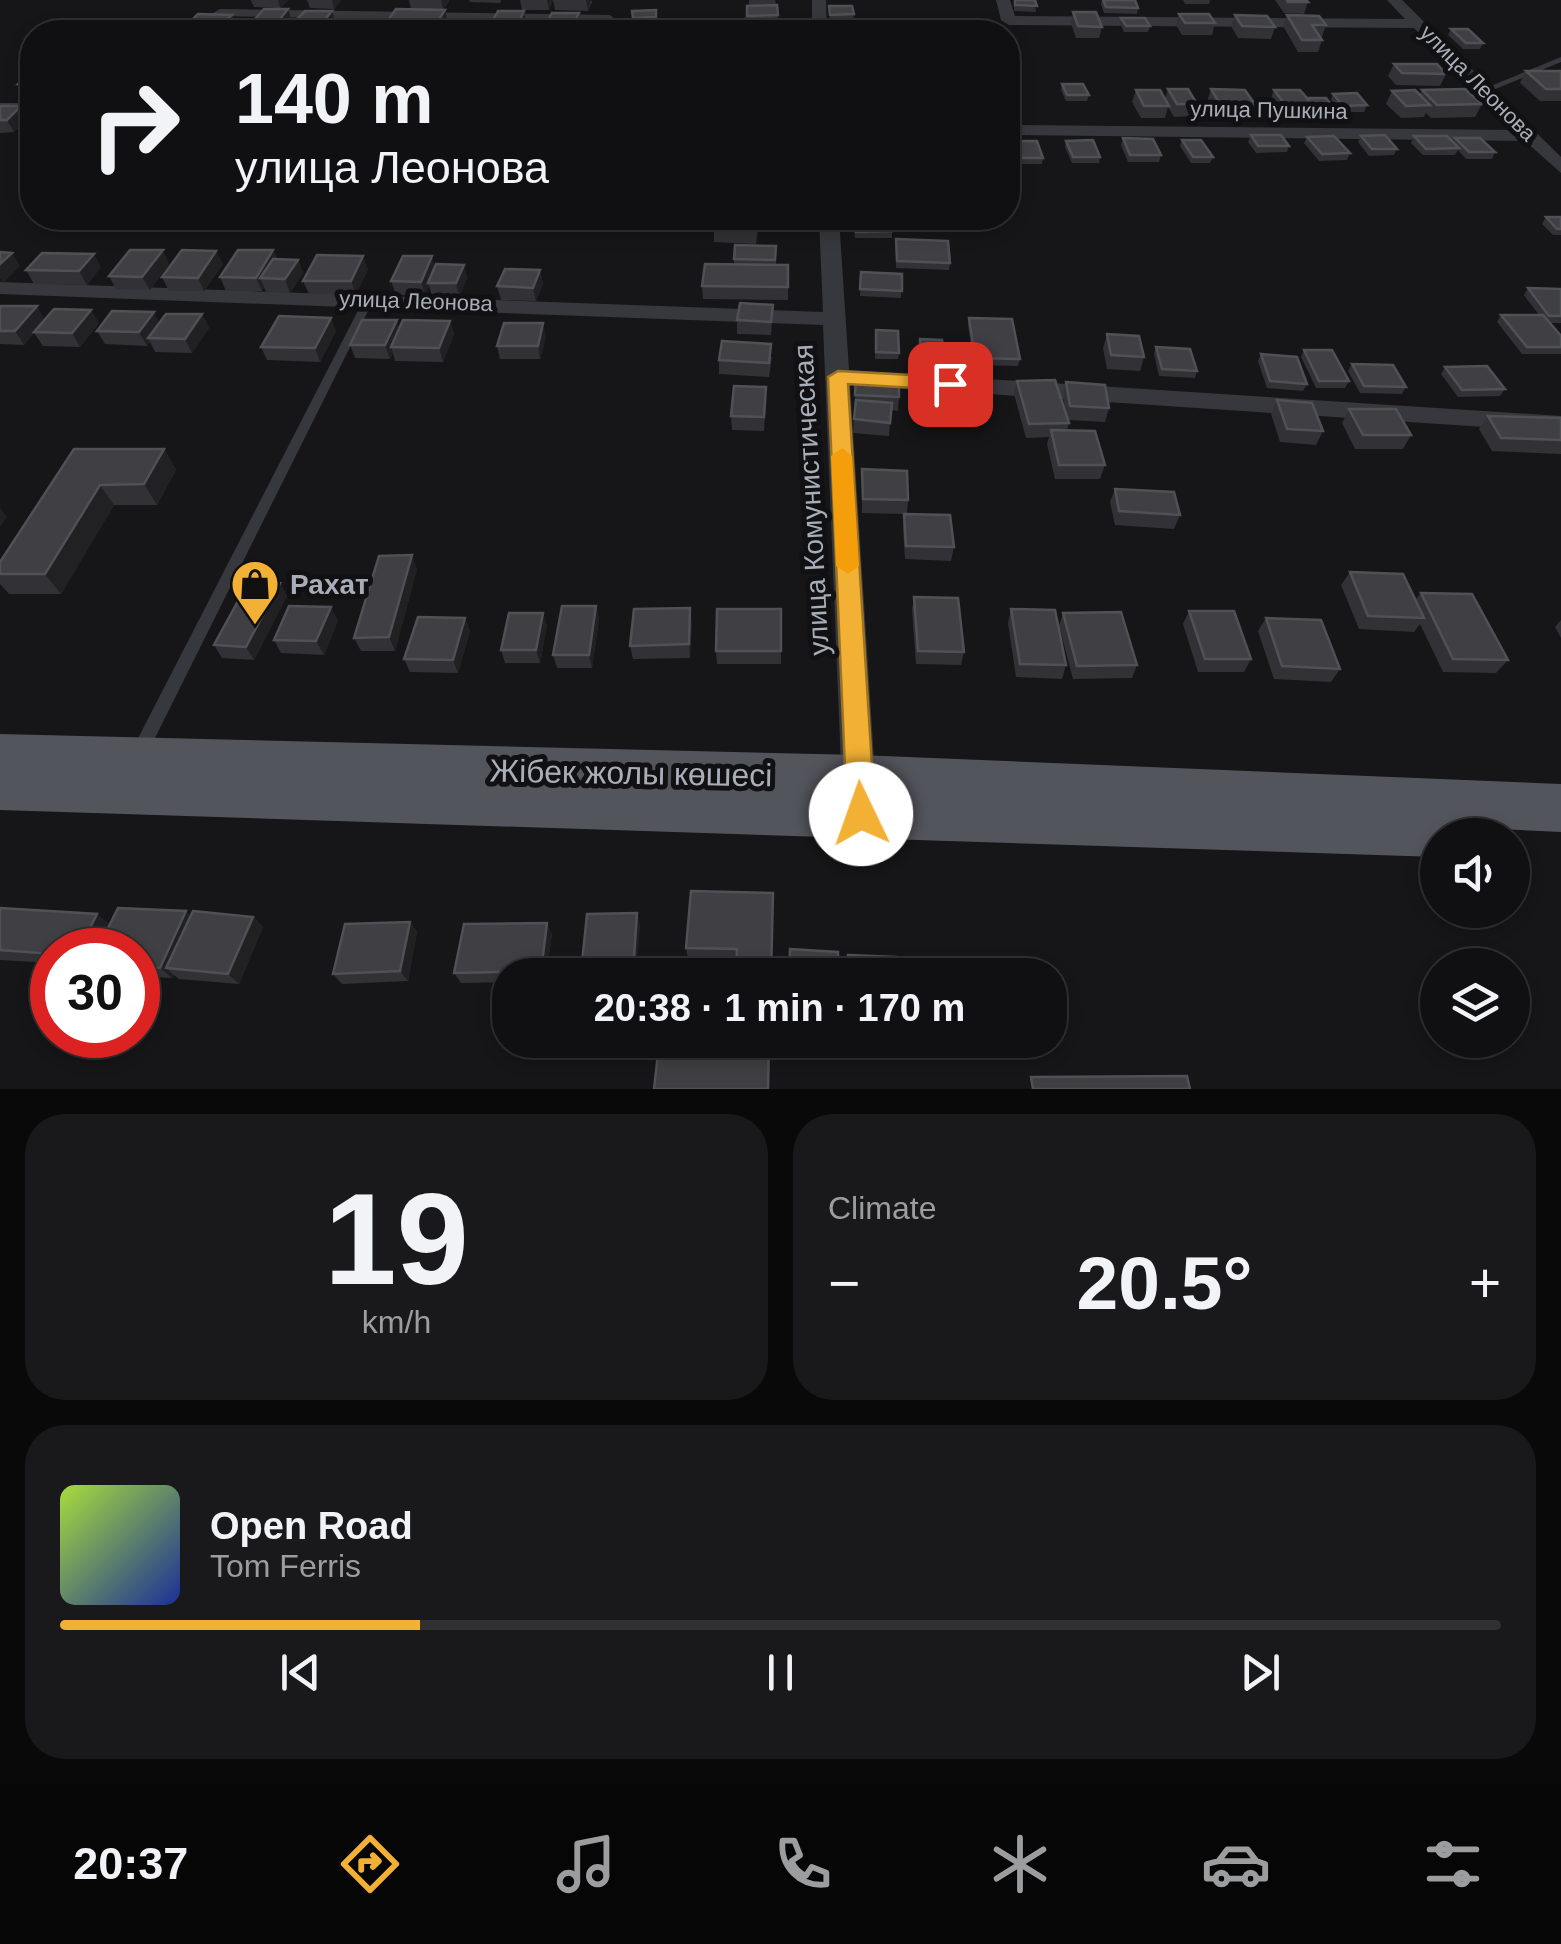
<!DOCTYPE html>
<meta charset="utf-8">
<style>
:root{--surface:#101012;--page:#19191b;--text:#f1f3f6;--muted:#9c9d9f;--line:#303032;--accent:#f2b134}
body{margin:0;font-family:Helvetica,sans-serif;background:var(--page);color:var(--text);height:100vh;display:flex;flex-direction:column;font-size:38px;white-space:nowrap}
*{box-sizing:border-box;margin:0}
p{font-size:32px;color:var(--muted)}
.icon{flex:none;width:55px;height:55px;fill:none;stroke:currentColor;stroke-width:2;stroke-linecap:round;stroke-linejoin:round}
.map{position:relative;height:1089px;overflow:hidden}
.sheet{display:flex;flex-direction:column;gap:25px;padding:25px;background:#09090a;flex:1}
.sheet>*{flex:none}
.banner{position:absolute;left:20px;top:20px;width:1000px;height:210px;border-radius:40px;box-shadow:0 5px 15px #0003,0 0 0 2px var(--line);background:#101012;color:var(--text);overflow:hidden}
.buttons{position:absolute;left:1420px;top:818px;display:grid;gap:20px}
.buttons a{display:grid;place-items:center;width:110px;height:110px;border-radius:50%;background:var(--surface);box-shadow:0 5px 15px #0003,0 0 0 2px var(--line);font-size:50px}
.speed{position:absolute;left:30px;top:928px;display:flex;gap:20px;font-size:50px;font-weight:700;text-align:center}
.speed>*{display:grid;place-content:center;width:130px;height:130px;border-radius:50%;background:var(--surface);box-shadow:0 5px 15px #0003,0 0 0 2px var(--line);line-height:1}
.speed .limit{border:15px solid #d22;background:#fff;color:#111}
.pin{position:absolute;display:grid;place-items:center;width:85px;height:85px;color:#fff;margin:-42px;border-radius:20px;box-shadow:0 5px 15px #0006}
.me{position:absolute;width:110px;margin:-55px;rotate:357deg;stroke-linejoin:round;filter:drop-shadow(0 0 8px #0008)}
.turn{display:flex;align-items:center;gap:35px;height:210px;padding:0 50px;font-size:45px}
.turn .icon{width:130px;height:130px;stroke-width:2.5}
.turn b{display:block;font-size:70px;line-height:85px}
.big{font-size:75px;font-weight:800;line-height:1.1}
.sheet .widget{flex:1;display:flex;flex-direction:column;justify-content:center;gap:15px;min-width:0;padding:0 35px;border-radius:40px;background:var(--page)}
.sheet .dial{align-items:center;gap:0}
.dial b{font-size:130px;line-height:1}
.song{display:flex;align-items:center;gap:30px}
.cover{width:120px;height:120px;border-radius:15px;background:linear-gradient(135deg,hsl(80 70% 55%),hsl(230 70% 35%))}
.played{height:10px;border-radius:5px;background:linear-gradient(90deg,var(--accent) 25%,var(--line) 25%)}
.keys{display:flex;justify-content:space-around;direction:ltr}
.heat{display:flex;justify-content:space-between;align-items:center;font-size:55px;direction:ltr}
.sheet .tiles{flex:1;display:grid;gap:25px;grid-template-columns:1fr 1fr}
.widget:last-child{grid-column:span 2}
.trip{position:absolute;left:492px;top:958px;width:575px;height:100px;border-radius:40px;background:var(--surface);box-shadow:0 5px 15px #0003,0 0 0 2px var(--line);font-weight:800;line-height:100px;text-align:center}
.tab-bar{display:flex;height:160px;justify-content:space-around;align-items:center;background:#060607;color:var(--muted)}
.tab-bar .icon{width:70px;height:70px}
.tab-bar .current{color:var(--accent)}
.tab-bar b{font-size:45px;color:var(--text)}
.map>svg:first-child{display:block}
.lines{fill:none;stroke-linecap:round;stroke-linejoin:round}
.lane{fill:#37383d;fill-rule:evenodd}
.street{fill:#37383d;fill-rule:evenodd}
.primary{fill:#53555c;fill-rule:evenodd}
.wall{fill:#323236}
.shaded-wall{fill:#212124}
.building{fill:#3f3f44;stroke:#4f5156;stroke-width:2.5}
.route{fill:#f2b134;stroke:#9d7322;stroke-width:2.5}
.slow{fill:#f59e0b}
.labels{text-anchor:middle;dominant-baseline:central;stroke-width:10;stroke-linejoin:round;paint-order:stroke}
.far-street-label{font-size:22px;fill:#a8adb8;stroke:#111113}
.street-label{font-size:28px;fill:#a8adb8;stroke:#111113}
.poi-label{font-size:28px;font-weight:bold;fill:#a8adb8;stroke:#111113;text-anchor:start}
.near-street-label{font-size:32px;fill:#a8adb8;stroke:#111113}
</style>
<div class="map">
<svg width="1561" height="1089" viewBox="0 0 1561 1089">
<rect width="100%" height="100%" fill="#161618"/>
<g class="lines">
<!-- lane -->
<path class="lane" d="M1561,57V62L1488,92L1481,90Z
M369,296L374,299L145,758L139,760L133,758L131,753L133,748L364,299Z"/>
<!-- street -->
<path class="street" d="M812,0H826L827,32H812Z
M996,0H1010L1015,16L1405,19L1387,0H1402L1561,157V173L1525,141L1008,135V125L1515,130L1414,28L1009,25L1001,20Z
M220,9L610,15L630,32H614L606,23L215,16L213,13Z
M0,103H32V113H0Z
M819,218H839L849,370L1561,416V432L850,385L876,790L871,801L859,805L847,801L842,790L823,325L0,294V282L823,312Z"/>
<!-- primary -->
<path class="primary" d="M0,734L859,755L1561,784V832L1478,828L1480,835H1438V857L0,810Z"/>
</g>
<!-- wall -->
<path class="wall" d="M251,0H288L280,8L254,7Z
M307,0H341L334,9L310,8Z
M409,0H449V1L443,10L411,9Z
M469,0H501L500,3L470,2Z
M520,0H553L549,10H522Z
M553,0H591L592,2L588,11L555,10Z
M749,0H775L778,15L777,32H745V19H748Z
M1014,0H1035L1036,12L1014,11Z
M1102,0H1135L1138,8L1137,14L1104,13L1101,4Z
M1183,0H1210L1209,4H1185Z
M1275,0H1306L1308,2L1304,14L1284,13Z
M829,6L854,14L853,20H830Z
M288,9L292,21L283,32H253L250,25Z
M656,10L657,23L633,24L632,11Z
M498,11L526,23L522,32H496L493,20Z
M1073,12L1102,27L1099,38H1076L1071,23Z
M552,13L580,25L577,32H549L547,22Z
M1179,14L1215,23L1212,35H1182L1176,25Z
M232,15L236,26L230,32H191L188,24Z
M1235,15L1275,27L1271,39L1238,38L1231,26Z
M1287,15L1326,25L1322,37H1320L1322,40L1318,52H1298L1283,26Z
M1121,18L1150,26L1148,32H1124L1120,24Z
M388,20L448,22L441,32H391Z
M295,21L336,23L328,32H299Z
M1451,29L1483,43L1480,49H1463L1448,35Z
M1394,64L1446,74L1440,86L1396,85L1388,76Z
M32,70V96H25L18,84Z
M1526,71H1561V101H1540L1520,83Z
M1062,84L1089,95L1087,101H1066L1061,90Z
M1168,89L1197,104L1194,116L1174,117L1168,107L1165,118H1141L1132,102L1136,90L1165,99Z
M1211,89L1256,106L1252,119L1217,118L1207,102Z
M1274,90L1307,98L1336,111L1334,117H1312L1309,114L1308,118H1281L1269,103Z
M1422,90L1482,104L1475,117L1431,118L1426,113L1424,117L1401,118L1386,104L1392,91L1419,95Z
M1333,94L1367,105L1364,112H1341L1331,100Z
M0,106H21L28,118L14,132L0,133Z
M1251,135L1289,146L1287,152L1256,153L1248,142Z
M1361,136L1397,149L1394,155L1369,156L1358,142Z
M1414,136L1453,142L1455,138L1495,152L1492,159H1466L1458,150L1455,155H1423L1411,143Z
M1307,137L1350,153L1347,160L1319,161L1304,143Z
M1123,138L1161,155L1159,162H1128L1121,145Z
M1008,139L1017,160L1016,167H1008Z
M1182,140L1213,157L1210,163H1191L1180,146Z
M1015,141L1043,158L1042,164H1020L1014,147Z
M1066,141L1100,157L1099,163H1072L1065,147Z
M1546,217H1561V235H1553L1542,224Z
M716,218H787L786,225L759,223L756,244L714,242V229Z
M853,218L892,231V238H855Z
M896,239L950,263L949,270L896,268Z
M776,246V265H788V300L703,299L702,286L734,264V259Z
M273,250L277,259L298,260L303,273L290,293L266,292L264,287L262,291H226L220,277Z
M169,264L150,290L116,289L109,276Z
M223,264L204,291H169L162,277Z
M464,265L467,278L459,297L432,296L429,286L425,295H396L391,281L435,267Z
M101,267L87,285L34,284L26,270Z
M368,269L356,294H309L303,281Z
M540,270L543,284L536,301L501,300L497,286Z
M861,272L902,274L901,298L860,296Z
M1528,288L1561,289V323H1550L1561,336V354H1522L1497,322L1501,315H1539L1524,295Z
M773,305L771,335L737,334V320Z
M0,306L45,320L91,310L99,323L80,347L43,346L34,333L24,345L0,344Z
M202,314L209,328L192,353L155,352L150,342L147,346L105,344L97,331L159,322Z
M969,318L1020,359L1018,366L974,365L968,325Z
M450,321L454,334L443,362L395,361L393,353L390,359L355,358L350,345L399,328Z
M876,330L899,353L898,359H875Z
M336,331L320,362L267,360L261,347Z
M1107,334L1144,357L1140,371L1107,369L1103,348Z
M546,337L540,359H500L497,346Z
M920,339L944,362L943,369L919,368Z
M1156,347L1197,371L1195,378L1159,376L1154,354Z
M1304,350L1349,381L1345,388H1316L1301,357Z
M1261,354L1307,384L1303,391L1267,388L1258,361Z
M772,357L769,377L719,374V360Z
M1352,364L1406,387L1402,394L1360,393L1348,371Z
M1445,367L1505,389L1500,396L1458,397L1441,374Z
M856,376L899,397L898,411L891,410L889,436L853,433Z
M1017,381L1065,410L1063,396L1066,382L1109,408L1105,422L1068,420L1069,423L1067,430L1105,465L1100,479H1055L1047,444L1049,437L1026,438L1014,394Z
M1277,400L1323,431L1316,445L1280,442L1271,414Z
M766,401L764,431L732,430L731,416Z
M1349,409L1411,435L1403,449H1355L1342,423Z
M1488,416L1561,418V454L1492,451L1479,429Z
M74,449H164L176,470L157,505H114L61,594H9L0,584V562Z
M862,469L908,500L907,514L954,547L951,561L905,559L903,528L904,514L862,513Z
M1115,489L1180,515L1174,529L1115,525L1110,502Z
M417,569L395,651H361L354,638Z
M1350,572L1415,600L1421,593L1508,660L1496,673L1443,672L1420,624L1414,632L1359,629L1341,585Z
M280,583L287,596L254,660L222,658L214,645Z
M914,597L964,652L961,665L916,664L912,610Z
M596,606L599,619L592,668H557L553,655Z
M781,609V664H717L716,651Z
M1011,609L1066,665L1062,679L1016,677L1008,623Z
M1189,611L1251,659L1244,672H1198L1183,624Z
M543,613L547,626L540,663H505L501,650Z
M1063,613L1137,665L1132,678L1073,679L1059,626Z
M465,618L470,631L458,673L410,672L404,659Z
M1266,618L1340,669L1331,682L1274,679L1258,631Z
M338,620L324,655L281,653L274,640Z
M1561,620V638L1555,627Z
M692,622L690,658L633,659L630,646Z
M0,908L110,924L191,916L253,917L263,927L239,984L179,979L174,975L172,978L138,976V950H52V963L0,960Z
M774,910L736,964L689,963L686,948Z
M410,922L417,932L408,981L342,984L333,974Z
M640,924L636,975H581V973Z
M552,934L546,975H510V982L461,983L454,973Z"/>
<!-- shaded-wall -->
<path class="shaded-wall" d="M278,0H288L280,8Z
M332,0H341L334,9Z
M441,0H449L443,10Z
M547,0H553L549,10Z
M586,0H591L588,11Z
M288,9L292,21L283,32H278L275,25Z
M445,10L448,22L441,32L438,21Z
M332,11L336,23L326,32L323,22Z
M524,11L526,23L522,32L520,20Z
M579,13L580,25L576,32L574,23Z
M232,15L236,26L230,32H225L222,24Z
M21,106L28,118L14,132L7,120Z
M163,250L169,264L150,290L142,277Z
M273,250L278,264L260,278L264,287L262,291L256,278Z
M216,251L223,264L204,291L198,278Z
M12,253L20,266L3,283L0,278V264Z
M94,254L101,267L87,285L79,271Z
M363,256L368,269L356,294L351,281Z
M432,256L436,270L428,283L429,286L425,295L421,282Z
M298,260L303,273L290,293L285,279Z
M464,265L467,278L459,297L456,283Z
M540,270L543,284L536,301L533,288Z
M37,306L45,320L24,345L15,331Z
M91,310L99,323L80,347L72,333Z
M154,312L161,326L148,338L150,342L147,346L139,332Z
M202,314L209,328L192,353L185,339Z
M331,318L336,331L320,362L315,348Z
M397,320L401,334L391,347L393,353L390,359L385,345Z
M450,321L454,334L443,362L439,348Z
M543,323L546,337L540,359L538,346Z
M164,449L176,470L157,505L144,484Z
M100,485L114,505L61,594L45,574Z
M0,508L7,517L0,527Z
M412,555L417,569L395,651L389,637Z
M280,583L287,596L254,660L246,647Z
M596,606L599,619L592,668L589,655Z
M331,607L338,620L324,655L316,641Z
M690,608L692,622L690,658L689,644Z
M543,613L547,626L540,663L536,650Z
M465,618L470,631L458,673L453,660Z
M186,911L197,922L166,968L174,975L172,978L160,968Z
M637,913L640,924L636,975H633Z
M97,914L110,924L98,950H79Z
M253,917L263,927L239,984L228,974Z
M410,922L417,932L408,981L400,971Z
M547,923L552,934L546,975H542L541,971Z"/>
<!-- building -->
<path class="building" d="M1015,0H1035L1037,6L1015,5Z
M1103,0H1135L1138,8L1106,7Z
M1287,0H1306L1308,2H1288Z
M777,5L778,15L747,16V6Z
M829,6H852L854,14L830,15Z
M264,9H288L275,25H250Z
M396,9L445,10L438,21L388,20Z
M656,10V17L633,18L632,11Z
M305,11H332L323,22L295,21Z
M498,11H524L520,20H493Z
M1073,12H1096L1102,27L1078,26Z
M552,13H579L574,23L547,22Z
M198,14L232,15L222,24H188Z
M1179,14H1209L1215,23H1185Z
M1235,15L1267,16L1275,27L1242,26Z
M1287,15L1319,16L1326,25H1312L1322,40H1302Z
M1121,18H1145L1150,26H1126Z
M745,19H776L777,30H745Z
M827,24L857,25L858,32H828Z
M1451,29H1468L1483,43H1466Z
M1394,64H1437L1446,74L1402,73Z
M32,70V84H18Z
M1526,71H1561V89H1546Z
M1062,84H1083L1089,95H1067Z
M1168,89H1188L1197,104H1177Z
M1211,89L1245,90L1256,106H1221Z
M1465,89L1482,104L1437,105L1422,90Z
M1136,90H1160L1169,106H1144Z
M1274,90H1300L1313,105L1286,106Z
M1415,90L1430,105L1406,106L1392,91Z
M1357,93L1367,105L1343,106L1333,94Z
M1307,98H1326L1336,111H1314L1312,108L1313,105Z
M0,106H21L7,120H0Z
M1251,135H1281L1289,146H1258Z
M1385,135L1397,149H1372L1361,136Z
M1334,136L1350,153L1322,154L1307,137Z
M1414,136H1447L1459,148L1426,149Z
M1123,138L1153,139L1161,155H1130Z
M1455,138H1480L1495,152H1469Z
M1008,139H1010L1017,160H1008Z
M1093,140L1100,157H1073L1066,141Z
M1182,140H1201L1213,157H1193Z
M1015,141H1037L1043,158H1021Z
M1546,217H1561V229H1557Z
M716,218H758L756,230L714,229Z
M854,218H890L892,231L856,232Z
M896,239L948,241L950,263L897,261Z
M735,245L776,246L775,260L734,259Z
M130,250H163L142,277L109,276Z
M182,250L216,251L198,278L162,277Z
M238,250H273L256,278L220,277Z
M0,252L12,253L0,264Z
M42,253L94,254L79,271L26,270Z
M317,255L363,256L351,281H303Z
M403,256H432L421,282L391,281Z
M273,259L298,260L285,279L260,278Z
M436,264L464,265L456,283H428Z
M705,264L788,265V287L702,286Z
M505,269L540,270L533,288L497,286Z
M861,272L902,274V291L860,289Z
M1528,288L1561,289V316H1549Z
M740,303L773,305L771,322L737,320Z
M0,306H37L15,331H0Z
M54,309L91,310L72,333L34,332Z
M112,311L154,312L139,332L97,331Z
M166,314H202L185,339L148,338Z
M1501,315H1543L1561,336V347H1527Z
M279,316L331,318L315,348L261,347Z
M969,318L1012,319L1020,359L975,358Z
M362,320H397L385,345H350Z
M403,320L450,321L439,348L391,347Z
M504,323H543L538,346H497Z
M876,330L898,331L899,353L876,352Z
M1107,334L1139,336L1144,357L1111,355Z
M920,339L942,340L944,362L920,361Z
M722,341L771,344L769,363L719,360Z
M1156,347L1190,349L1197,371L1162,369Z
M1304,350H1332L1349,381H1319Z
M1261,354L1297,357L1307,384L1270,381Z
M1352,364L1393,365L1406,387L1364,386Z
M1487,366L1505,389L1462,390L1445,367Z
M856,376L899,378V397L855,395Z
M1055,380L1069,423L1029,424L1017,381Z
M1066,382L1105,385L1109,408L1070,406Z
M734,386L766,387L764,417L731,416Z
M856,400L892,403L890,423L854,419Z
M1277,400L1312,403L1323,431L1287,429Z
M1349,409H1396L1411,435H1363Z
M1488,416L1561,418V440L1501,438Z
M1051,430L1095,431L1105,465H1059Z
M74,449H164L144,484L100,485L45,574H0V562Z
M862,469L907,471L908,500L863,499Z
M1115,489L1174,492L1180,515L1119,511Z
M904,514L950,515L954,547L906,546Z
M412,555L389,637L354,638L379,556Z
M1350,572L1403,574L1424,618L1368,616Z
M249,581L280,583L246,647L214,645Z
M1421,593L1472,594L1508,660L1453,659Z
M914,597L958,598L964,652L918,651Z
M289,606L331,607L316,641L274,640Z
M562,606H596L589,655H553Z
M690,608L689,644L630,646L634,609Z
M717,609H781V651H716Z
M1011,609L1055,610L1066,665L1020,664Z
M1189,611H1234L1251,659H1205Z
M1121,612L1137,665L1077,666L1063,613Z
M509,613H543L536,650H501Z
M418,617L465,618L453,660L404,659Z
M1266,618L1321,620L1340,669L1282,666Z
M691,891L773,893L771,975H736L737,949L686,948Z
M0,908L97,914L79,950H52V954L0,950Z
M118,908L186,911L160,968L138,967V950H97Z
M193,911L253,917L228,974L166,968Z
M637,913L633,972L581,973L587,914Z
M410,922L400,971L333,974L345,924Z
M547,923L541,971L454,973L464,924Z
M790,949L838,952V975H789Z
M848,955L896,957L897,975H848Z
M732,1040H769L768,1089H654L659,1045L732,1048Z
M1187,1076L1190,1089H1033L1031,1077Z"/>
<!-- route -->
<path class="route" d="M838,371L950,377L959,384L950,390L848,384L875,814L871,823L861,827L851,823L847,814L828,377Z"/>
<!-- slow -->
<path class="slow" d="M842,448L852,456L859,566L848,574L836,566L831,456Z"/>
<!-- icons -->
<defs>
<g id="shop-pin" transform="scale(2.5)"><path d="M0 17L-7.5 6A9.5 9.5 0 1 1 7.5 6Z" fill="#f2b134" stroke="#111113"/><path d="M-5-2.5h2.3a2.7 3.5 0 0 1 5.4 0H5L5.5 6h-11ZM-1.5-2.5h3a1.5 2.3 0 0 0-3 0Z" fill="#111"/></g>
</defs>
<g fill-rule="evenodd">
<use href="#shop-pin" x="255" y="584"/>
</g>
<g class="labels">
<!-- far-street labels -->
<g class="far-street-label">
<text transform="translate(1478 83) rotate(45)">улица Леонова</text>
<text transform="translate(1269 110) rotate(1)">улица Пушкина</text>
<text transform="translate(416 301) rotate(2)">улица Леонова</text>
</g>
<!-- street labels -->
<g class="street-label">
<text transform="translate(811 500) rotate(-93)">улица Комунистическая</text>
</g>
<!-- poi labels -->
<g class="poi-label">
<text x="290" y="584">Рахат</text>
</g>
<!-- near-street labels -->
<g class="near-street-label">
<text transform="translate(631 773) rotate(1)">Жібек жолы көшесі</text>
</g>
</g>
</svg>
<div class="buttons">
<a><svg class="icon" aria-label="sound" viewBox="0 0 24 24"><path d="M4 9h4l5-4v14l-5-4H4zM17 9q2 3 0 6"/></svg></a>
<a><svg class="icon" aria-label="layers" viewBox="0 0 24 24"><path d="M12 4l9 5-9 5-9-5zM3 14l9 5 9-5"/></svg></a>
</div>
<div class="speed"><div class="limit">30</div></div>
<div class="pin" style="left:950px;top:384px;background:#d93025"><svg class="icon" aria-label="arrive" viewBox="0 0 24 24"><path d="M6 21V4h12l-3 4 3 4H6"/></svg></div>
<svg class="me" style="left:861px;top:814px" viewBox="-20 -20 40 40"><circle r="19" fill="#fff"/><path d="M0-13L10 11 0 6-10 11z" fill="#f2b134"/></svg>
<div class="trip">20:38 · 1 min · 170 m</div>
<div class="banner">
<div class="turn"><svg class="icon" aria-label="right" viewBox="0 0 24 24"><path d="M7 20v-9h11M14 6l5 5-5 5"/></svg><div><b>140 m</b>улица Леонова</div></div>
</div>
</div>
<section class="sheet">
<div class="tiles">
<div class="widget dial"><b>19</b><p>km/h</p></div>
<div class="widget"><p>Climate</p>
<div class="heat"><a>−</a><b class="big">20.5°</b><a>+</a></div>
</div>
<div class="widget">
<div class="song"><i class="cover"></i><div><b>Open Road</b><p>Tom Ferris</p></div></div>
<div class="played"></div>
<div class="keys"><svg class="icon" aria-label="previous" viewBox="0 0 24 24"><path d="M18 5L8 12l10 7zM5 5v14"/></svg><svg class="icon" aria-label="pause" viewBox="0 0 24 24"><path d="M8 5v14M16 5v14"/></svg><svg class="icon" aria-label="next" viewBox="0 0 24 24"><path d="M6 5l10 7-10 7zM19 5v14"/></svg></div>
</div>
</div>
</section>
<nav class="tab-bar">
<b>20:37</b>
<svg class="icon current" aria-label="directions" viewBox="0 0 24 24"><path d="M12 3l9 9-9 9-9-9zM9 14v-3h6M13 9l2 2-2 2"/></svg>
<svg class="icon" aria-label="music" viewBox="0 0 24 24"><path d="M9 18V5l10-2v13"/><circle cx="6" cy="18" r="3"/><circle cx="16" cy="16" r="3"/></svg>
<svg class="icon" aria-label="phone" viewBox="0 0 24 24"><path d="M5 4h4l2 5-3 2q2 4 5 5l2-3 5 2v4C11 20 4 13 5 4z"/></svg>
<svg class="icon" aria-label="climate" viewBox="0 0 24 24"><path d="M12 3v18M4 7l16 10M4 17L20 7"/></svg>
<svg class="icon" aria-label="car" viewBox="0 0 24 24"><path d="M5 17H2v-5l4-1 3-4h7l3 4 3 1v5h-3M9 17h6M6 11h13"/><circle cx="7" cy="17" r="2"/><circle cx="17" cy="17" r="2"/></svg>
<svg class="icon" aria-label="filters" viewBox="0 0 24 24"><path d="M4 7h16M4 17h16"/><circle cx="9" cy="7" r="2"/><circle cx="15" cy="17" r="2"/></svg>
</nav>
